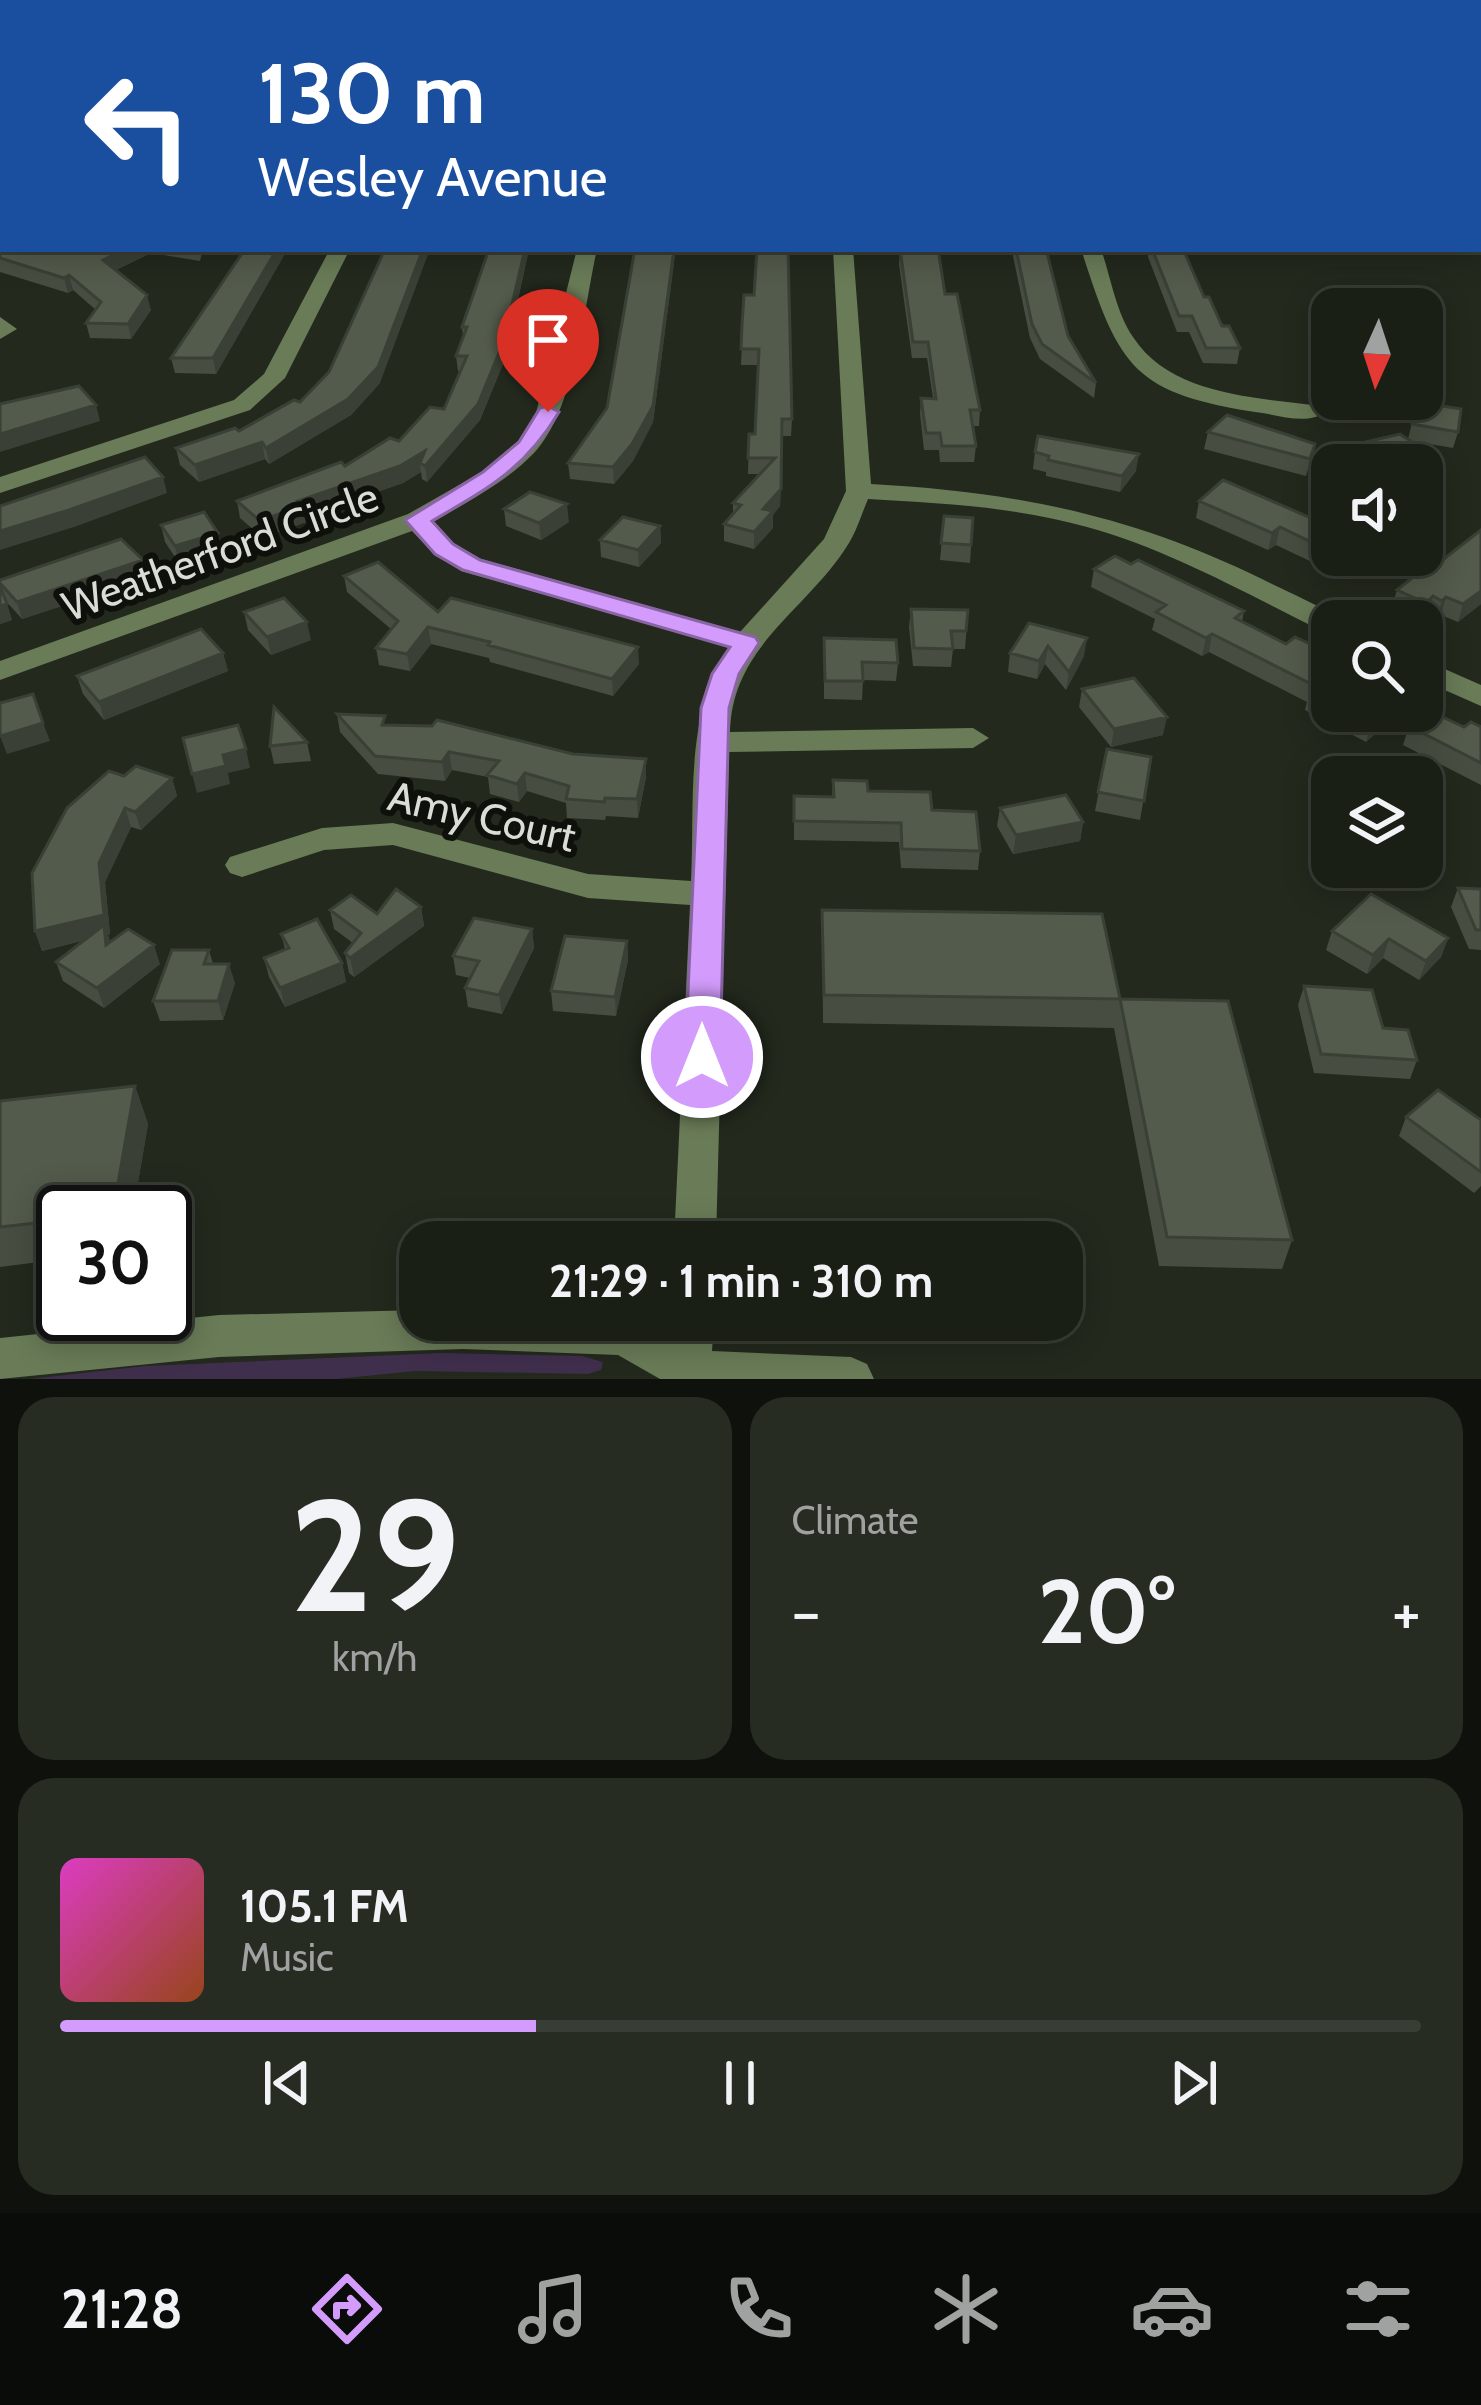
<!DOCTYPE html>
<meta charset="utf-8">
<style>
:root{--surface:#1a1f16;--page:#272c23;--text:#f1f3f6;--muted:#9fa2a1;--line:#383d35;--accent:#d39cfc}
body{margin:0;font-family:Cabin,sans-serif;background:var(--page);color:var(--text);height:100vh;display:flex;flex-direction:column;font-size:45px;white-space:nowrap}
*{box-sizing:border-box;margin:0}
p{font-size:39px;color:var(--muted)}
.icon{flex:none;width:66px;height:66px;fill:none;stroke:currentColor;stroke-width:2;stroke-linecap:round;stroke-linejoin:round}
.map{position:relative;height:1379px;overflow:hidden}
.drawer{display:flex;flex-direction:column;gap:18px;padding:18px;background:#0e110c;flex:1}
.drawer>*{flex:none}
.top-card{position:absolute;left:0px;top:0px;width:1482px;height:252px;box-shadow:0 6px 30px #0003,0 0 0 3px var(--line);background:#1a4fa0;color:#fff;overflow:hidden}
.needle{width:78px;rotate:183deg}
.buttons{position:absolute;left:1311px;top:288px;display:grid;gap:24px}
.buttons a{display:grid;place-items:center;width:132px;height:132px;border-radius:24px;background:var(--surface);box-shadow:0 6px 30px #0003,0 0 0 3px var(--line);font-size:60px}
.speed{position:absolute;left:36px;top:1185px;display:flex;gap:24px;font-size:60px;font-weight:700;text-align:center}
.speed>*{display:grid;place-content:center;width:156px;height:156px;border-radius:50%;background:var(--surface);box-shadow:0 6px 30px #0003,0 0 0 3px var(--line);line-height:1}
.speed .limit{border:6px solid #111;border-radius:18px;background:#fff;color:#111}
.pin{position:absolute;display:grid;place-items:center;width:102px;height:102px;color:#fff;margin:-123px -51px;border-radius:50% 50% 50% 0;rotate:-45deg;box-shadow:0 0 12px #0007}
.pin .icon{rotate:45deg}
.me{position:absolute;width:132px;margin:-66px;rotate:0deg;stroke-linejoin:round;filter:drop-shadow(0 0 9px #0008)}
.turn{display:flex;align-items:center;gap:42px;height:252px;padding:0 60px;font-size:54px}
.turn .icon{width:156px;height:156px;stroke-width:2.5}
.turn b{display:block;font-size:84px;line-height:102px}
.big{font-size:90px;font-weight:700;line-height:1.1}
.drawer .widget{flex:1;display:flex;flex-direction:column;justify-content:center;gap:18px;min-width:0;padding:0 42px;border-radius:36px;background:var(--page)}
.drawer .dial{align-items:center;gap:0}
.dial b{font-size:156px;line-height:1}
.song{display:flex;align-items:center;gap:36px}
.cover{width:144px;height:144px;border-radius:18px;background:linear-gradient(135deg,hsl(310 70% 55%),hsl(20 70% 35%))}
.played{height:12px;border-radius:6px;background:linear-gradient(90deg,var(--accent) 35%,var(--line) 35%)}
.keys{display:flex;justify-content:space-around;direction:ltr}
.heat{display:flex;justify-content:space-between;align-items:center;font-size:66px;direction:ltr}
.drawer .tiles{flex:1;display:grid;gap:18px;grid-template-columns:1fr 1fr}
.widget:last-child{grid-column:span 2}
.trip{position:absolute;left:399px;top:1221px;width:684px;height:120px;border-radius:36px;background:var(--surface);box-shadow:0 6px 30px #0003,0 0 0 3px var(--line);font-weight:700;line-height:120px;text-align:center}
.tabs{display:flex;height:192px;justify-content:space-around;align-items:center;background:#0a0c09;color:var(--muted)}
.tabs .icon{width:84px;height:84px}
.tabs .selected{color:var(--accent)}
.tabs b{font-size:54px;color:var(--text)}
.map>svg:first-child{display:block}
.green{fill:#402e4d}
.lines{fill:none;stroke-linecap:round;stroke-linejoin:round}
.minor{fill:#697b57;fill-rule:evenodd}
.wall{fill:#474e41}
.shaded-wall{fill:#3a4035}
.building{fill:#535b4c;stroke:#3a4035;stroke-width:3}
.route{fill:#d39cfc;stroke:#8965a4;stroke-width:3}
.labels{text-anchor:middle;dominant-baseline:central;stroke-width:12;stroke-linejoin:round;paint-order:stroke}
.street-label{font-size:42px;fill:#d9ddd5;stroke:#0e110b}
</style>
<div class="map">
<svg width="1481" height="1379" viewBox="0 0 1481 1379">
<rect width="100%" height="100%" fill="#23291d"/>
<!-- green -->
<path class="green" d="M441,1353L582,1356L603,1362L601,1370L588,1374L415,1371L336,1379H30L145,1366Z"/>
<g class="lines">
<!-- minor -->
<path class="minor" d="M0,157H3V168H0Z
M1479,233H1481V245H1479Z
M330,249H350L285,378L250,410L0,493V477L234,400L264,374Z
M577,249H597C584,307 575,410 534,453C505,483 468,501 433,522L453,543L481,559L740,632L824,539L846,491L833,249H853L871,484C1016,492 1131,515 1262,579C1289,593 1319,605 1344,621H1332V634L1322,631C1245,593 1170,550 1087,527C1016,507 941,503 868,499C862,513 857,530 849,543C808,610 732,645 730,732L973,728L989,738L973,748L729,752L716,1242H674L690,905L588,898L393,845L324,850L242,877L230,873L225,865L230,857L322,828L393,823L588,874L691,881C695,802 684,715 729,647L461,571L435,555L412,531L0,680V661L408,514L482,472L518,441L536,413Z
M1081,249H1101C1111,278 1116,312 1133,337C1170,394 1251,397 1312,405L1324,412C1310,425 1281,416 1262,413C1132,394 1119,367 1081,249Z
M0,317L17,329L0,339Z
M1422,659L1481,685V706L1422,680Z
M420,1310V1320H639L668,1336L670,1320H714L712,1351L851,1357L867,1364L874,1379H660L618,1355L463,1349L219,1357L0,1379V1338L219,1315Z"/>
</g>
<!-- wall -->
<path class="wall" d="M309,0H477L469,3H324Z
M1244,0H1481V11H1479V3H1280Z
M0,15L3,16V141L0,140V47L2,44H0Z
M0,176L3,249H203L200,261L151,253L116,270L151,310L131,339L90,338L86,323L96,310L73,290L68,293L0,272Z
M489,249H529L505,359L480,420L427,482L422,479L421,472L403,483L305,517L306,522L263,538L240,518L237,501L345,466L399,441L444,409L460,371H458L456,356L463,337L462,327Z
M900,249L945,294L980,410L979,426H972L976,446L974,462H940L939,450H924L920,414L921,398H933L927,358H912L899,264Z
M1013,249H1046L1068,336L1096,383L1094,398L1040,359L1030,338L1013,256Z
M1149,249H1183L1204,297L1240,348L1237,364L1203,363L1189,332H1177L1148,257Z
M287,250L216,374L175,373L171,358Z
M675,255L653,422L633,461L614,484L570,479L568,463L607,408Z
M744,295L792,419L791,436H782L780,506L773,515V528L754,549L724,541V524L733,514V503L760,474H748L749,434H755L758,365H741Z
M380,383L351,415L269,464L265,459L199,482L180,465L176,448L239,431L300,402Z
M1417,402L1458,432L1453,448L1412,441L1426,451L1422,465H1359L1353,460L1357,444L1408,439Z
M1208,432L1315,444L1306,476L1204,449Z
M1035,452L1136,471L1120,492L1046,476V472L1033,469Z
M1199,501L1332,527V555H1383L1381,561L1362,576L1354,572L1346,578L1276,545L1268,550L1196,518Z
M504,509L569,522L541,540L506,526Z
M944,516L973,518L970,563L940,560Z
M161,525L218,533L222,550L179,563L165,542Z
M660,526L661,543L639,567L601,557L600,540Z
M1481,530V604L1458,622L1441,615L1436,618L1428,614L1420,620L1392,607L1397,590L1436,565Z
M143,560L148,578L22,619L5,600L12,620L0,624V580Z
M1094,569L1244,611L1242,622L1286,644L1332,654V711H1395L1392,719L1366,742L1305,710L1307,702L1209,652L1202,656L1152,630L1155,619L1091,587Z
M344,576L438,612L639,664L613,696L490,662L489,658L431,644L410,671L379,665L376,648L391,629L347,592Z
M911,609L968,610L965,649H953L951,667L913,666L909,627Z
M244,612L311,640L271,655L248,630Z
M1029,623L1084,656L1066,690L1045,664L1037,679L1008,672L1010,653Z
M223,653L228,671L104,720L83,694L77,676Z
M824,656L898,663L896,681L863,680L862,700L824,699Z
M1082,689L1163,735L1111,747L1079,707Z
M337,714L386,725L432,726L646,777L638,818L606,816L605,820L567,818L566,803L527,791L519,802L490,794L488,777L452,770L445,781L378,774L340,732Z
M1409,726L1481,727V785L1403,745Z
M307,742L311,761L274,764L270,746Z
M1107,749L1151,757L1140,820L1095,811Z
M124,776L172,778L177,796L141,830L131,827L105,882L110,934L108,935L110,942L160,964L104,1008L63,981L56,962L85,940L42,951L35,931Z
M833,780L932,810L980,851L978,870L901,868L899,842L794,840V796L832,797Z
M1000,808L1083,822L1080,841L1013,854L997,826Z
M1458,888L1481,889V950L1469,949L1451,907Z
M421,907L424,926L354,977L349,973L345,953L353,943L334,929L330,910L377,914Z
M822,910L1120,999L1292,1240L1282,1269L1159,1266L1114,1028L823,1023Z
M532,929L534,948L502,1014L468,1007L465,988L470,978L456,975L453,956Z
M1332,931L1448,938L1441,957L1419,980L1383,958L1367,974L1326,950Z
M281,934L342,963L346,982L285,1007L269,977L264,958L285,949Z
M627,941L628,960L616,1016L553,1011L551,991Z
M209,950L213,964L235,983L223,1020L160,1021L153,1001Z
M1304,986L1383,1028L1417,1060L1410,1079L1314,1073L1298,1005Z
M135,1086L148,1124L133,1212H63V1259L0,1267V1101Z
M1406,1117L1481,1120V1186L1474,1193L1399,1136Z"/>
<!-- shaded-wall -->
<path class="shaded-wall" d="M447,0H477L469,3H439Z
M126,249H150L151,253L107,274L103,260Z
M277,249L287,250L216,374L213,358Z
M423,249H430L380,383L351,415L269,464L266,448L348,399Z
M525,249H529L505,359L480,420L427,482L425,466L420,463L421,472L403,483L305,517L306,522L263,538L260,521L478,404Z
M674,249L675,255L653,422L633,461L614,484L613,467Z
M69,275L73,290L68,293L64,278Z
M147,295L151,310L131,339L128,324Z
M96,405L100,421L0,452V434Z
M262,442L265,459L199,482L195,465Z
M1426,451L1422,465H1381L1382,461Z
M1139,454L1136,471L1120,492L1122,476Z
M163,477L167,493L74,527L0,550V531Z
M781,489L780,506L773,515V528L754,549V532L763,509Z
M567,504L569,522L541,540L539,523Z
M660,526L661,543L639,567L638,550Z
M1280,527L1276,545L1268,550L1272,533Z
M218,533L222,550L179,563L175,546Z
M1359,555L1354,572L1346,578L1351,561Z
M1372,555H1383L1381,561L1362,576L1367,559Z
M143,560L148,578L22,619L17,602Z
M1481,591V604L1458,622L1463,604Z
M1433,596L1428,614L1420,620L1426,603Z
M1446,597L1441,615L1436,618L1442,601Z
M7,604L12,620L0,624V606Z
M307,622L311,640L271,655L267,637Z
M428,627L431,644L410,671L407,654Z
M1212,634L1209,652L1202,656L1206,638Z
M1087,638L1084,656L1066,690L1069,672Z
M1048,646L1045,664L1037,679L1039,661Z
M638,647L639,664L613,696L612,679Z
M223,653L228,671L104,720L99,702Z
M1386,711H1395L1392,719L1366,742L1372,723Z
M1167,717L1163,735L1111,747L1114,729Z
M43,723L50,741L7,754L0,736Z
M246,749L250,768L228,773L230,784L197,793L192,774L223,755Z
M449,752L452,770L445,781L442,762Z
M646,759V777L638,818L637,799Z
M525,773L527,791L519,802L517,784Z
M172,778L177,796L141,830L135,812Z
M125,808L131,827L105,882L110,934L108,935L111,945H106L105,935L42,951L35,931L99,863Z
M1083,822L1080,841L1013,854L1016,835Z
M421,907L424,926L354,977L350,958Z
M532,929L534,948L502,1014L499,995Z
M1448,938L1441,957L1419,980L1426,961Z
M1389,939L1383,958L1367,974L1373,955Z
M627,941L628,960L616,1016L615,997Z
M154,945L160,964L104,1008L97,988Z
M342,963L346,982L285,1007L280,988Z
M229,964L235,983L223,1020L218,1001Z
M135,1086L148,1124L133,1212H113Z"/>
<!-- building -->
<path class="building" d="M364,0H447L439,3H377Z
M506,0H755V3H507Z
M850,0H1144L1147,3H849Z
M0,15L3,16V33H0Z
M3,39V129L0,128V47Z
M1479,123L1481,125V163L1479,161Z
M0,176L3,177V249H126L103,260L147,295L128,324L86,323L101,302L69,275L64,278L0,258Z
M245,249H277L213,358H171Z
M385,249H423L378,367L348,399L266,448L262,442L195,465L176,448L235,428L239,431L294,400L300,402L329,372Z
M489,249H525L503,343L478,404L425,466L420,463L425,451L400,466L298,501L303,505L260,521L237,501L341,462L345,466L390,438L399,441L430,407L444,409L467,356H456L467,327H462Z
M635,249H674L653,406L632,444L613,467L568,463L607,408Z
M757,249H788L792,419H782L781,489L763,509L773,511L754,532L724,524L741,505L733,503L775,458H748L749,434H755L759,349H741L742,325L744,295H754Z
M900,249H938L945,294H957L980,410H970L976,446H942L940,433H926L921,398L936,399L928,342H913Z
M1016,249H1046L1068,336L1096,383L1042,344L1032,324Z
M1152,249H1183L1204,297H1209L1222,326H1229L1240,348H1206L1192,316H1179Z
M79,386L96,405L0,434V404Z
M1417,402L1461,409L1458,432L1412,424Z
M1227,415L1315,444L1310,459L1208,432Z
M1400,434L1426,451L1382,461L1357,444Z
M1038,436L1139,454L1122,476L1048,460L1049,456L1035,452Z
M145,457L163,477L69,510L0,531V506Z
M1223,480L1332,527V552L1280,527L1272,533L1199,501Z
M530,492L567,504L539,523L504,509Z
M204,512L218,533L175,546L161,525Z
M944,516L973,518L971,545L941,543Z
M623,517L660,526L638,550L600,540Z
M1481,530V591L1463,604L1446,597L1442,601L1433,596L1426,603L1397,590L1431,563L1436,565Z
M121,539L143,560L17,602L0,583V580Z
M1339,555H1372L1367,559L1359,555L1351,561Z
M1115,556L1131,564L1138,560L1244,611L1235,618L1286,644L1295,637L1332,654V703L1310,692L1317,687L1212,634L1206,638L1156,612L1166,605L1094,569Z
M378,562L438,612L451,598L638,647L612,679L488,645L490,642L428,627L407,654L376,648L398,621L344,576Z
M0,586L7,604L0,606Z
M284,598L307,622L267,637L244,612Z
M911,609L968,610L966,631H951L953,649L914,648Z
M1029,623L1087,638L1069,672L1048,646L1039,661L1010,653Z
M201,629L223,653L99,702L77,676Z
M824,638L896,640L898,663L862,662L863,681H825Z
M1134,678L1167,717L1114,729L1082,689Z
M33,694L43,723L0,736V703Z
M274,707L307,742L270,746Z
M1428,710L1464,727L1471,722L1481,727V763L1409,726Z
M1347,711H1386L1372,723Z
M337,714L385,716L382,725L432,726L437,720L573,754L646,759L637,799L605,798L604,802L566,799L569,786L525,773L517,784L487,775L499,761L449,752L442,762L375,756Z
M238,725L246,749L223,755L226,766L192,774L183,738Z
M1107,749L1151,757L1144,801L1098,792Z
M136,766L172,778L135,812L125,808L99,863L104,915L35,931L32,873L67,808L109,771L124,776Z
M833,780L867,781L868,791L930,792L932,810L976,812L980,851L902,849L901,823L794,821V796L834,797Z
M1066,795L1083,822L1016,835L1000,808Z
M1458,888L1481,889V930H1476Z
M396,889L421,907L350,958L345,953L361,933L330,910L351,895L377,914Z
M1371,894L1448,938L1426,961L1389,939L1373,955L1332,931Z
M822,910L1102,914L1120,999L824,995Z
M474,918L532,929L499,995L465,988L479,961L453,956Z
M317,919L342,963L280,988L264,958L289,948L281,934Z
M104,925L106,945L128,929L154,945L97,988L56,962Z
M565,936L627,941L615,997L551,991Z
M172,950H209L204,964H229L218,1001H153Z
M1304,986L1372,990L1383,1028L1408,1030L1417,1060L1321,1054Z
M1120,999L1228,1001L1292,1240L1167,1237Z
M135,1086L113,1212H63V1220L0,1227V1101Z
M1438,1090L1481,1120V1172L1406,1117Z"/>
<!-- route -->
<path class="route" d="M548,406L559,412C525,469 487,489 432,521L453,544L480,560L755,637L759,643L739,674L729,708L720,1057L715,1067L702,1071L690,1067L685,1057L701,708L712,674L730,647L463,570L435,554L405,520L483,472L519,442L540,408Z"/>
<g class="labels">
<!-- street labels -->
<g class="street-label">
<text transform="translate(220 551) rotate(-20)">Weatherford Circle</text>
<text transform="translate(482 816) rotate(13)">Amy Court</text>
</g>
</g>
</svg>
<div class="buttons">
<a><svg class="needle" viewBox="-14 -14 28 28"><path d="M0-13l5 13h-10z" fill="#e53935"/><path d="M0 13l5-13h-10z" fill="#9fa2a1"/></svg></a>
<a><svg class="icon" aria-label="sound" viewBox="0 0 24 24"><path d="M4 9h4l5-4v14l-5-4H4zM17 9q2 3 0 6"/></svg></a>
<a><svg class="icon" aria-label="search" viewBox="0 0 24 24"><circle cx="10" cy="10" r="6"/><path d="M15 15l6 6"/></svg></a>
<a><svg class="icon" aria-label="layers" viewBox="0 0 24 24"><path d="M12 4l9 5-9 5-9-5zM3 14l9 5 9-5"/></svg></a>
</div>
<div class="speed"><div class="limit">30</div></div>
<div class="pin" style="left:548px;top:412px;background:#d93025"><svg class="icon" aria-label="arrive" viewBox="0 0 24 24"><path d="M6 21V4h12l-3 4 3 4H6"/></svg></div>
<svg class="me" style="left:702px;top:1057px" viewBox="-20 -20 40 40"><circle r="17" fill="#d39cfc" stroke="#fff" stroke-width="3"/><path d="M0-11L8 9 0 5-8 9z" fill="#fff"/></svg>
<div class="trip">21:29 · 1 min · 310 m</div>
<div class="top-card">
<div class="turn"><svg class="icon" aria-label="left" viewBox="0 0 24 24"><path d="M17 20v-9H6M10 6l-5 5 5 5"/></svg><div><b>130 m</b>Wesley Avenue</div></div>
</div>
</div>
<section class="drawer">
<div class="tiles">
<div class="widget dial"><b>29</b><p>km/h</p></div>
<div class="widget"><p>Climate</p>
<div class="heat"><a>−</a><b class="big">20°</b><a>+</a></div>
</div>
<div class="widget">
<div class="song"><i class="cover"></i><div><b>105.1 FM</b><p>Music</p></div></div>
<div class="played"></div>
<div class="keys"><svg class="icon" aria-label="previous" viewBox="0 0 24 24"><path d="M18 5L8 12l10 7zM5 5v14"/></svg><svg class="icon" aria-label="pause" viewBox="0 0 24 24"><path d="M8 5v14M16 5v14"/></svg><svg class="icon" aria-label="next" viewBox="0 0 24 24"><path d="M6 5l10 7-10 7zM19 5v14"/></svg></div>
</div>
</div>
</section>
<nav class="tabs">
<b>21:28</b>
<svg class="icon selected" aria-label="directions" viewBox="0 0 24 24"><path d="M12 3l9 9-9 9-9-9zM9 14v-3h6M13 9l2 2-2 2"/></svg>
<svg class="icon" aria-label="music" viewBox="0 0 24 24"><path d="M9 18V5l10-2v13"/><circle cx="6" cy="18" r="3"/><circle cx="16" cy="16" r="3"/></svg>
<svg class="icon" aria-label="phone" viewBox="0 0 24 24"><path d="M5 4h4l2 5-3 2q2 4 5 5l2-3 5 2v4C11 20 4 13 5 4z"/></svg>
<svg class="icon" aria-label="climate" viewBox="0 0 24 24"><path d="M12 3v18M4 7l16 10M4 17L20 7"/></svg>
<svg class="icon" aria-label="car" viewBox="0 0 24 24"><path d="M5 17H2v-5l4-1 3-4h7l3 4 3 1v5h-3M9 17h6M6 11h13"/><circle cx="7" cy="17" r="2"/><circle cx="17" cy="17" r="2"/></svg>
<svg class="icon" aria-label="filters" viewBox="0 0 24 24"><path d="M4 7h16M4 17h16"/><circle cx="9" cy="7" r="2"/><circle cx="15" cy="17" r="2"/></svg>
</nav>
